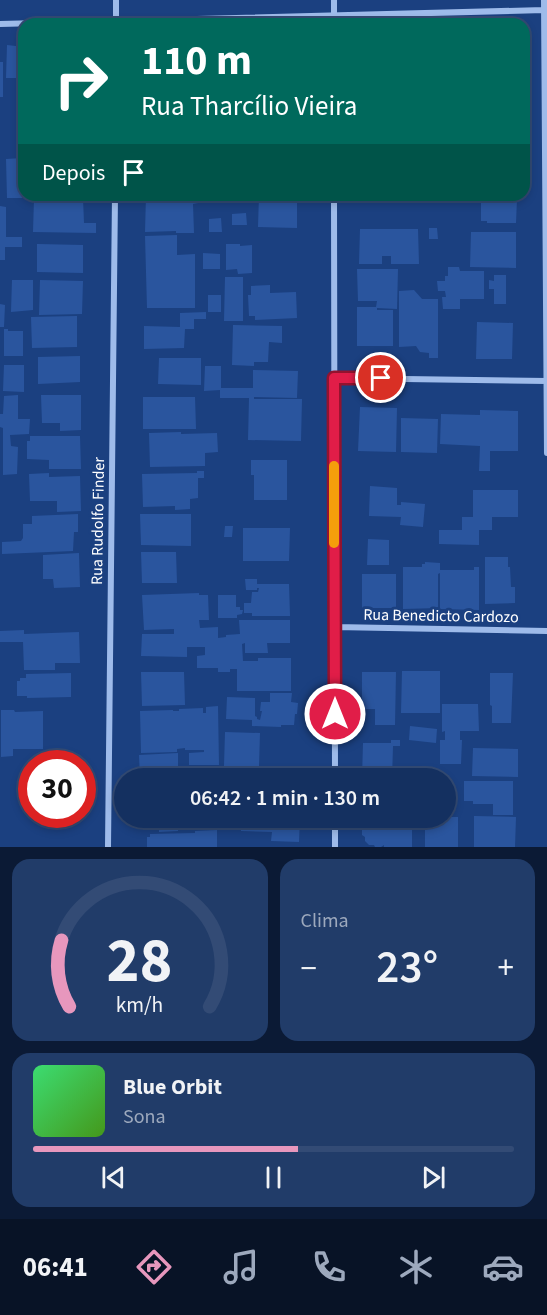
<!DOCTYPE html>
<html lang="pt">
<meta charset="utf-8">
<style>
:root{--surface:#143060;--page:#213c69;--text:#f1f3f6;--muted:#9da9bd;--line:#334b75;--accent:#e797bd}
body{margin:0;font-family:"Source Sans 3",sans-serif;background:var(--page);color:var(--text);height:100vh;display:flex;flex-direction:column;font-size:22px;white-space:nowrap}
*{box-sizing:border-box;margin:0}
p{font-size:20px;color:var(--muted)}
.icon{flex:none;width:33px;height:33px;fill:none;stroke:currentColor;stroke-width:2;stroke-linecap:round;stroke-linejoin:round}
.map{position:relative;height:847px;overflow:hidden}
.details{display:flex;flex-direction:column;gap:12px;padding:12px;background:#0b1a35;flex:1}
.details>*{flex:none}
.hud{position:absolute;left:18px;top:18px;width:512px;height:183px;border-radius:18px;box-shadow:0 3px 9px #0003,0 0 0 2px var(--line);background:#00695c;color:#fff;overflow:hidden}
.speed{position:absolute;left:18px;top:750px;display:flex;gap:12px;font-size:30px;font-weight:700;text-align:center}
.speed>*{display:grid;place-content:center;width:78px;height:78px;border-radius:50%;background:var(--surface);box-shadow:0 3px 9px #0003,0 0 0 2px var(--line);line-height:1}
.speed .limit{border:9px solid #d22;background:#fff;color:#111}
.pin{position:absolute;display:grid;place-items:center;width:51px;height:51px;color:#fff;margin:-26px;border:3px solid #fff;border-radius:50%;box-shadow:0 2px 6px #0007}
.me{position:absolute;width:66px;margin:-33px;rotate:0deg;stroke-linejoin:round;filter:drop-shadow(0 0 4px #0008)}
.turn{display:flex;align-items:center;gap:21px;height:126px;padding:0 24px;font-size:27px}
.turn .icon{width:78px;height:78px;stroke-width:2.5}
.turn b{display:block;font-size:42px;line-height:51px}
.then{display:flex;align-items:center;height:57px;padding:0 24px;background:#0003;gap:12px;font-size:22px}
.big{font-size:45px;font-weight:600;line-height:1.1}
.details .card{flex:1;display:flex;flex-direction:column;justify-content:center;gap:9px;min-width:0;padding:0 21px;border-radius:18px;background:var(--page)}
.details .dial{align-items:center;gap:0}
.dial svg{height:156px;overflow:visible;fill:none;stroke:var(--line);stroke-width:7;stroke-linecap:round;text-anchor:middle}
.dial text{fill:var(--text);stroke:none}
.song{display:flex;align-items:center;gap:18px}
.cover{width:72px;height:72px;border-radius:9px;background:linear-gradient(135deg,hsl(140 70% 55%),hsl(100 70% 35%))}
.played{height:6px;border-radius:3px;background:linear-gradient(90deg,var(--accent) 55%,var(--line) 55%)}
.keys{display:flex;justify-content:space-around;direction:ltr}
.heat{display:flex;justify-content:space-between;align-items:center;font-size:33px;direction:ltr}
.details .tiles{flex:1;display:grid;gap:12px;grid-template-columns:1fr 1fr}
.card:last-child{grid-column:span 2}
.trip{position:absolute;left:114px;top:768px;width:342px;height:60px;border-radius:30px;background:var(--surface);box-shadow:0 3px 9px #0003,0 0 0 2px var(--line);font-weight:600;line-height:60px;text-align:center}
.tabs{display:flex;height:96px;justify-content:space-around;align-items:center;background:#081326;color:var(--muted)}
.tabs .icon{width:42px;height:42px}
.tabs .on{color:var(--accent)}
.tabs b{font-size:27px;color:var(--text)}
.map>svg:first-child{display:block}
.building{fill:#2a559e}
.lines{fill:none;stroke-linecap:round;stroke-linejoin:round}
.street{stroke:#9ebbea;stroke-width:6}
.route-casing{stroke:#92132f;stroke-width:15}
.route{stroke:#e11d48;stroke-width:10}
.slow{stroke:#f59e0b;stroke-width:10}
.labels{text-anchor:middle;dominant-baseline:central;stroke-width:6;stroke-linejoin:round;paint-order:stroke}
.street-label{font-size:16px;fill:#fff;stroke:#1b4080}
</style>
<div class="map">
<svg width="547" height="847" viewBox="0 0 547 847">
<rect width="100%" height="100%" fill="#1b4080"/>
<!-- building -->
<path class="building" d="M7,45L24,47V78H6Z
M0,62H3V97H0Z
M16,110H24V122H16Z
M22,158V198H7L6,159Z
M146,195H197L198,203L193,204L194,233H176V231L145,232Z
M259,195H297V228L258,227Z
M487,195H507V199H517L516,223H487V221H481V200H487Z
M34,198H83L84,223H96V233L33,232Z
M0,206L6,207V237H22V247H5V260H0Z
M246,213L247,225H232V214Z
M221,218L222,232H209V219Z
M429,228H437L438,239H429Z
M360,229H418L419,264H391V256H382V264H359Z
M471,232H516V268L470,267Z
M177,235V255L195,254V308H147L145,236Z
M37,244L83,245V273L37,272Z
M226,244H240V246L252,245V273L238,274L237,269L226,270Z
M203,253L220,254V269H203Z
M448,267H459L460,271H484V299H460V309H443L442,297H446L445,291H438L437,281H445V276H448Z
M357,269H398L397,309L377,308V310H393V346H357V307H376L377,301H358Z
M494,275H506V304H494V289H489V280L494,281Z
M225,277H243V321H224Z
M12,280H33V310L11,312Z
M40,280L83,281L82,314L39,315Z
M270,285V293L296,292L297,318L255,320V316H249L248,295H251V286Z
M414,290L422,299H438V358H429V353L420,352L416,346L399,347V291Z
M208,295H221V312H208Z
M0,304L5,305L4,327H0Z
M206,312V319H194V329H185L184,348L144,349V326L180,327V313Z
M77,316V347L32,348L31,317Z
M477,322L513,323L512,359H476Z
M233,325L282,326V343L269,342L268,362H254V366L232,365Z
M4,329H8V331H23V356H4Z
M80,356V382L38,384V357Z
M159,358H201V385L158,384Z
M4,365H24V392L3,391Z
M205,366H221V388H253V370L298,371L297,398L254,397V399H302L301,441L248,440L249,398H220V390L204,391Z
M18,395V419H30L29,434L10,435L11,446L18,447L17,474L3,475V428L0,427V414H3L4,396Z
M41,395H81V430L60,431V423H42Z
M143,397H195L196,429H143Z
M360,407L397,408L396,452L358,451Z
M480,410L518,411V451H490V471H479L480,446L440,444L441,414L480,415Z
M401,418L438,419L437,453L401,452Z
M181,432V434L217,433L218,452L205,453V466L150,467L149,433Z
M30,436H80L81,469H49V460L27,459V441H30Z
M251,460H287V500H254V475H251Z
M197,471H204V478H198V498L190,499V509L175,510V506L143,507L142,474L197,473Z
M49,473V477L80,476L81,511L57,512V501H30L29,474Z
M370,486L397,488V505H401V502L425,504L423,527L400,525L401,517L369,516Z
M473,490H518V517H492V530H479V545L439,544V530H462V517H473Z
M78,514V532H74L73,551L2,554V542L21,541L23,538V524H32V516Z
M140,514H191V546L141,545Z
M225,526H233L232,537H224Z
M243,528H290L289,561H243Z
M368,539L389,540V565H367Z
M141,552H176L177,583H142Z
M79,553L80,587L54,588L53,579H43V555Z
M485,557H508V567H510L511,587H515V603L485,604Z
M425,562L440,563V570H474V567H479V610L440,609V573L438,574V608L403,609V567H422V564H425Z
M362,574H396V608H362Z
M245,579H257V584H289L290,616H252V613H244V603H251L252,592H258L259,588H257V590H246Z
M199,593V595H208L209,620H199L200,628L218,627V638L226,637V635L240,634L239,620H290V643H267L268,653H245V643L242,644L243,661H258V658H291V691H237V669H230V672H218V668H197V656L205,655V647H187V657L141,656L142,634H174V629L144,630L142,595Z
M218,595H236V607H240V610H243L242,614L237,615V618H218Z
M24,630V634L79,632L80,663H55V670H24L23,642H0V631Z
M402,671H440V713H401Z
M141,672H184L185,705L142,706Z
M362,672H396L395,725H375V709H362Z
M71,673V697L27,698V696H17V681H20V678H26V674Z
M490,673H513L511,723H492V706L490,705Z
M270,693H292L291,702L298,703L297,714H295L294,725H281V727L252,726V720L226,719L227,697L255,698V716L257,717V719L260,720L262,711H260L261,702H270Z
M442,704H478L479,731H460V740H462L461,764H440V740H445V731L442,732Z
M218,706L219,765H189V753L204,752V750H185V748L177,749V752L141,753L140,711L173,710V711H179V709L203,708V713H206V707Z
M1,710H14L15,712L43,711V749H13V756L1,757Z
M410,726L437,729L436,743L409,740Z
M225,732L260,733L259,767L224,766Z
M391,740H400V746H393L392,778H362L363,743H391Z
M473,748L518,749V777L472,776Z
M178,753V778H140L139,755Z
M78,756V764H34V757Z
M240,769H286L287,778H241Z
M464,781H513V815H493V804H473V801H464Z
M474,816L516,817L515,847H474Z
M446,817H458V847H425V823L441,824V818Z
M142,818H192V822L178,823V831L159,832V823L142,824Z
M249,818H300L299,842L271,841L272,832L241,831V820L248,819Z
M369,818L409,819L412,823V847H384V845L381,847H375L374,845H369L365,841V837L362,835V827L365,826V822Z
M217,830V847H147V837H150V834L195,833V831Z"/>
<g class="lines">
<!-- street -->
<path class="street" d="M334,0V24
M544,0L547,453
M116,23V0
M0,24L544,10
M334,195L335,778
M334,378L547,381
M335,627L547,631
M335,818V847
M108,847L115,195"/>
</g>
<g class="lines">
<!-- route casing -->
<g class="route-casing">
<path id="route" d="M335,714L334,378H381"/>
</g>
<!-- route -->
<use href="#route" class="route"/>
<!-- slow -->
<path class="slow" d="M334,466V543"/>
</g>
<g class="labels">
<!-- street labels -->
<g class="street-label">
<text transform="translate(98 521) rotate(-89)">Rua Rudolfo Finder</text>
<text transform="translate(441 616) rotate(1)">Rua Benedicto Cardozo</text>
</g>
</g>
</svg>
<div class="speed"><div class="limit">30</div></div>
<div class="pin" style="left:381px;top:378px;background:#d93025"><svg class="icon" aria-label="arrive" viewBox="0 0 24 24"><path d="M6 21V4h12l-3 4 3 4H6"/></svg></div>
<svg class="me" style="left:335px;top:714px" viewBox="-20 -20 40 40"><circle r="17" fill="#e11d48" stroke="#fff" stroke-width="3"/><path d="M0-11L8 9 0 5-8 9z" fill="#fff"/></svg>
<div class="trip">06:42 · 1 min · 130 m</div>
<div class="hud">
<div class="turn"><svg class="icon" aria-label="right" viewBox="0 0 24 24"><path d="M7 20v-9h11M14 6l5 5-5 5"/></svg><div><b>110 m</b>Rua Tharcílio Vieira</div></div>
<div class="then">Depois<svg class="icon" aria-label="arrive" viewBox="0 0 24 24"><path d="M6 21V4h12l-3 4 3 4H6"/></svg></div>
</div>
</div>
<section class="details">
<div class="tiles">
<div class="card dial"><svg viewBox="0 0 100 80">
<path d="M14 69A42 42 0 1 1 86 69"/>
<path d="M14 69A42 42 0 0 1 10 35" stroke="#e797bd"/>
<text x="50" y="56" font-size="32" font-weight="700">28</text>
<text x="50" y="72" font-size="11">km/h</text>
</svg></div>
<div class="card"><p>Clima</p>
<div class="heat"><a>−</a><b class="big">23°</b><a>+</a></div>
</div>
<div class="card">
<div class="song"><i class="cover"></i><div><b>Blue Orbit</b><p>Sona</p></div></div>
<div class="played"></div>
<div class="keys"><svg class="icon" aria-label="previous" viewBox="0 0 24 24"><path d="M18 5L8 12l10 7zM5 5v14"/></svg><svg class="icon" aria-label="pause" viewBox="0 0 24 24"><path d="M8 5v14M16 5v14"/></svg><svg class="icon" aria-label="next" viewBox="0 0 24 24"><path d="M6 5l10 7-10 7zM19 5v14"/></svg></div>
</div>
</div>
</section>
<nav class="tabs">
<b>06:41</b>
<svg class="icon on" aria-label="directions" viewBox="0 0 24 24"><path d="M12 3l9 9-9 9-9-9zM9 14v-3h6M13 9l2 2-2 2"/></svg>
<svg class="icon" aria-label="music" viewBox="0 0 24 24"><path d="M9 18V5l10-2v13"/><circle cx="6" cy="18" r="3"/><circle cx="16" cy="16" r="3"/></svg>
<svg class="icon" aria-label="phone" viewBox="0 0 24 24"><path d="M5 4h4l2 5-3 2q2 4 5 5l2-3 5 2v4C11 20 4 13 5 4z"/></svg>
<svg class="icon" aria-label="climate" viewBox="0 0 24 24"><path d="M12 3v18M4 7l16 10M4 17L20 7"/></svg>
<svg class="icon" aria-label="car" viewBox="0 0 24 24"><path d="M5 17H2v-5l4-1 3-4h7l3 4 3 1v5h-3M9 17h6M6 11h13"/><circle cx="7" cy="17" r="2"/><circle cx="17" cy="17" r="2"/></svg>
</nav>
